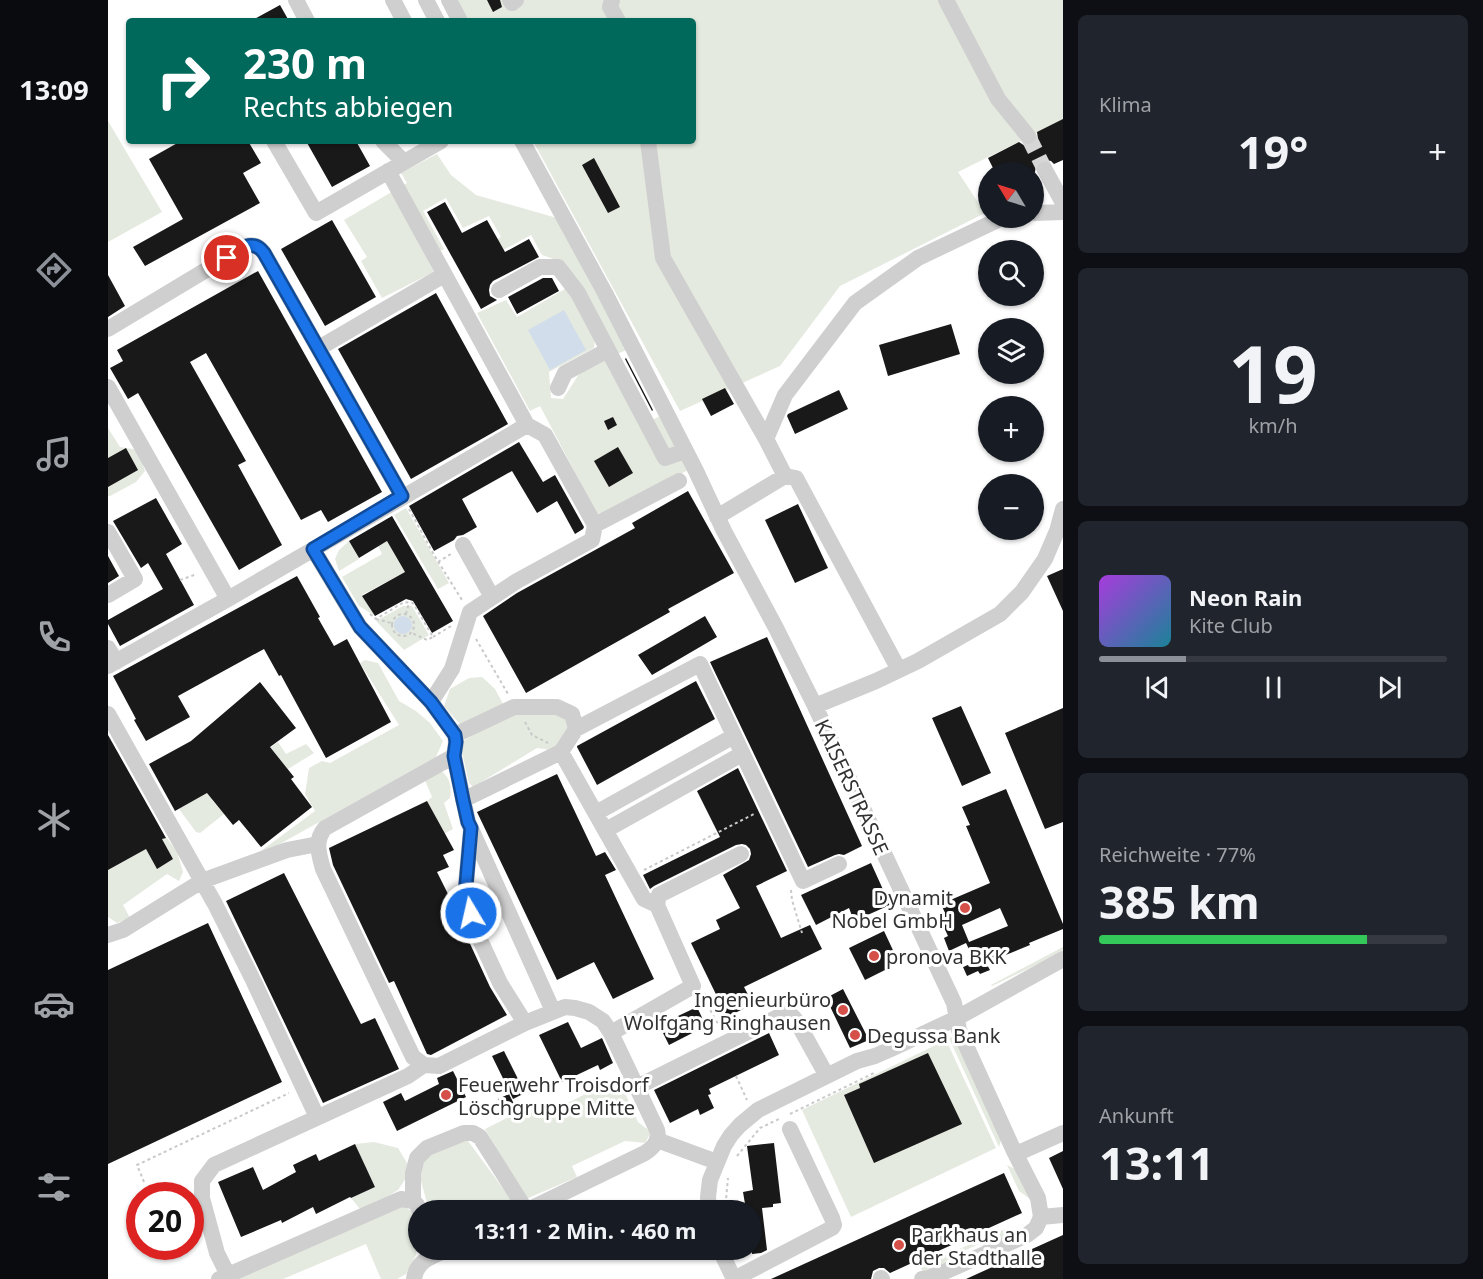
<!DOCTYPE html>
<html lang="de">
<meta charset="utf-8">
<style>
:root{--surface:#171b24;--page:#20242c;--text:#f1f3f6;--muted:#9ea1a6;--line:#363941;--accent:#8c9099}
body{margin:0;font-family:"Noto Sans",sans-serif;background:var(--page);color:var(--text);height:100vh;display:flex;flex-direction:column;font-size:22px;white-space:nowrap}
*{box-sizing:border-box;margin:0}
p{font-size:20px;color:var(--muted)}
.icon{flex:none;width:33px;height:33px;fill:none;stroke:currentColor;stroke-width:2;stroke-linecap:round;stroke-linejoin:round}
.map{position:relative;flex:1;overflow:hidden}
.details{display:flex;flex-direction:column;gap:15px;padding:15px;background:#0d0f14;width:420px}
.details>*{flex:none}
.top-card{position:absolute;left:18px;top:18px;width:570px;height:126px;border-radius:6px;box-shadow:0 2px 4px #0004;background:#00695c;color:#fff;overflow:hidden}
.needle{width:39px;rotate:308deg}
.buttons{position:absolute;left:870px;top:162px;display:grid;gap:12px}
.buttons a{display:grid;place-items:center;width:66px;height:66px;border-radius:50%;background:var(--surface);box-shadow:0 2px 4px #0004;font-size:30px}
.speed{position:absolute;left:18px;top:1182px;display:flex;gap:12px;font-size:30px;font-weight:700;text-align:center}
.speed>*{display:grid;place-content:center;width:78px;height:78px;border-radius:50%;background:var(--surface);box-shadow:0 2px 4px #0004;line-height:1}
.speed .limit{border:9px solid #d22;background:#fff;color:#111}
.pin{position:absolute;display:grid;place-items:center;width:51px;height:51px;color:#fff;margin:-26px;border:3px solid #fff;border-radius:50%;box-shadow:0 2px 6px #0007}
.me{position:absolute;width:66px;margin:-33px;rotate:351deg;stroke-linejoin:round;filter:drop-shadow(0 0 4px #0008)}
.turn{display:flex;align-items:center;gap:21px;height:126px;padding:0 18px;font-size:27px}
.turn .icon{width:78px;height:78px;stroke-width:2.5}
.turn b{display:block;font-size:42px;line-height:51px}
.big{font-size:45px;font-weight:700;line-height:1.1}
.details .tile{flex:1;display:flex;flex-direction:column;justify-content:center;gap:9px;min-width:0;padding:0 21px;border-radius:9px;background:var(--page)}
.details .dial{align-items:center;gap:0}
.dial b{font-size:78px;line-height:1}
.song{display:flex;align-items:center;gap:18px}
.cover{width:72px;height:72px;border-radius:9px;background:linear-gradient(135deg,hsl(280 70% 55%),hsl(190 70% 35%))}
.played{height:6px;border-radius:3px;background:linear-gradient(90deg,var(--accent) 25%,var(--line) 25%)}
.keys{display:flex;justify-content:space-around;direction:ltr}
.heat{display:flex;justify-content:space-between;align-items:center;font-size:33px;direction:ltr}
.charge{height:9px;border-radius:4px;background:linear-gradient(90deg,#34c759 77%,var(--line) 0)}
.trip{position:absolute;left:300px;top:1200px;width:354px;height:60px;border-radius:30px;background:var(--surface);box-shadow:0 2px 4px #0004;font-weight:700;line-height:60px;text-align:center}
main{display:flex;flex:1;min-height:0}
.menu{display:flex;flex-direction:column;width:108px;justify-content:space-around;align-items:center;background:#090b0e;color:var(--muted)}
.menu .icon{width:42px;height:42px}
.menu .current{color:var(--accent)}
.menu b{font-size:27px;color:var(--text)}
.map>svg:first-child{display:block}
.green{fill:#e4eadf}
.water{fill:#d1ddea}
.building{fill:#191919;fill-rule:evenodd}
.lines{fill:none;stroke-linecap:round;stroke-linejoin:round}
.minor-tunnel{stroke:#d6d6d6;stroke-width:16;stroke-dasharray:16 8;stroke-linecap:butt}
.path{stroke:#c9c9c9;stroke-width:2;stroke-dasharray:3 3;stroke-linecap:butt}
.minor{stroke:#cfcfcf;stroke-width:16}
.route-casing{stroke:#114b97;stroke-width:15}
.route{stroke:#1a73e8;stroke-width:10}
.poi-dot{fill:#d55048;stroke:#fff;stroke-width:2}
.labels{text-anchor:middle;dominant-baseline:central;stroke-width:6;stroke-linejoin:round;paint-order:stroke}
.street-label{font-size:20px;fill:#323232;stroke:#fff}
.poi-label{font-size:20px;fill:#323232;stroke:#fff;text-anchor:start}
</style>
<main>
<nav class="menu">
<b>13:09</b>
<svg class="icon current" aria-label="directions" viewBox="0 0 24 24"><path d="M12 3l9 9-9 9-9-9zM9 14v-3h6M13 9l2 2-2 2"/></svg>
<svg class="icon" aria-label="music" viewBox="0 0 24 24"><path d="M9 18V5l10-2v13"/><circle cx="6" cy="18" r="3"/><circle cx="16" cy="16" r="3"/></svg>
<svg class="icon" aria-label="phone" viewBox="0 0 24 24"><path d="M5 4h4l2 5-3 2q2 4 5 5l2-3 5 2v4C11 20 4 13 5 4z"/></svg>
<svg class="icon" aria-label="climate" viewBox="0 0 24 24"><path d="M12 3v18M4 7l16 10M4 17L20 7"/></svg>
<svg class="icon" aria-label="car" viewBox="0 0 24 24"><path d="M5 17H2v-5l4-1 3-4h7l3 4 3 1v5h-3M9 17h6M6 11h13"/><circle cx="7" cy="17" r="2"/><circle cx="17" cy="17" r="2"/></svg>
<svg class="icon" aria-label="filters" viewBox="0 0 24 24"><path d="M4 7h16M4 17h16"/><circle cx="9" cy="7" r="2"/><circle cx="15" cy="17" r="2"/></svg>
</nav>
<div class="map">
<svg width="955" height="1279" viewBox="0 0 955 1279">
<rect width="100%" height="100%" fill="#fff"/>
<!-- green -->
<path class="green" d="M349,0H955V120L850,172L877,213L732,286L672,366L572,411L425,141H585V21H360Z
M0,121L54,212L0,242Z
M329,154L343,175L368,195L449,218L521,349L509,354L487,337L486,348L441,372L443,398L455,399L473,371L504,357L538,423L552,416L580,470L495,516L488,512L432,406L422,411L369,313L398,300L409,317L467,283L457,263L434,255L423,235L358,270L351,260L393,237L381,216L355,228L338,198L315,211L336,249L329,253L310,242L326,272L274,298L253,261L259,257L236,220L299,183L293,173Z
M0,428L12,447L30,450L37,471L28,482L2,496H0Z
M298,508L341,583L330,589L286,515Z
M241,541L251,559L231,571L227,559L231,550Z
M279,541L297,572L254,595L267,616L251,606L234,577L274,554L270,546Z
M295,606H304L321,635L296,650L268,621Z
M257,660L270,663L291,701L308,711L322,723L335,741L328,757L161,850L153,851L207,811L197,794L201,768L214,761L222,763L291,725L252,663Z
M374,677L387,689L395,704L355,728L336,706L342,689L361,678Z
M445,712L460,719L463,729L452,744L442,750L429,748L365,787L361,783L352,743L395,717L418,713Z
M170,742L178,754L198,744L206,753L180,769L104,800L116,814L92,833L88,832L71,809L109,787Z
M333,771C342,777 344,788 342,798L336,803L345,829L336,834L319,801L324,797L316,778Z
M58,837L69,852L75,872L71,881L59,874L15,905L22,918L9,923L0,917V870L38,849L49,868L65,859L54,839Z
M955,947V950L930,964L884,986L883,985Z
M847,1036L893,1140L891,1147L841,1038Z
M838,1040L888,1148L743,1217L694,1110Z
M510,1077L530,1122L543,1132L537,1143L517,1141L464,1166L469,1177L418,1199L377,1129L425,1105L458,1104Z
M346,1141H360L408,1206L398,1210H321L311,1174L318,1157Z
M266,1142L290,1148L299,1163L298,1178L290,1190L271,1202L252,1209L243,1198L267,1187L247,1144Z
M899,1165L907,1169L925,1201L911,1191Z
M295,1206L303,1211L310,1232L308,1255L298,1274L289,1279H273L258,1244L175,1279H124Z
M897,1229L902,1239L877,1251L873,1243L845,1256L848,1264L815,1272L812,1267L837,1255L839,1259L843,1257L842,1253Z"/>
<!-- water -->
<path class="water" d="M456,310L478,350L442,370L420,330Z
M286 625a9 9 0 1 1 18 0a9 9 0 1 1-18 0Z"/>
<!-- building -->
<path class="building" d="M379,0H392L394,7L385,12Z
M172,5L181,21H143Z
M955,119V160L946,164L943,161L938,160L933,161L928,165L927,172H887L880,158L911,142L917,146H922L926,144L930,139L929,132Z
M73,141H140L153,163L135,173L152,203L37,266L25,247L75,219L41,159Z
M198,141H248L262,166L224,187Z
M486,158L512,207L500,213L474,165Z
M337,202L354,233L379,220L397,252L421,239L431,257L385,281L382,285L381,290L382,296L389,300L373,309L319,212Z
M224,220L268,297L217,326L173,249Z
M150,271L274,492L220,522L213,510L193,520L98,353L82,362L138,461L130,465L174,545L131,570L30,393L20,399L2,368L15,361L9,350Z
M0,275L17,306L0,317Z
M435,278H444L451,291L409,314L400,297Z
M328,293L400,424L303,479L230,349Z
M843,324L852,354L780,376L771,345Z
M518,358L545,410L544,411L517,359Z
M617,388L626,404L603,416L594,399Z
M731,390L740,409L687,434L679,416L680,414Z
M505,417L509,425L500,430L496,421Z
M411,442L435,482L447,475L476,527L475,529L467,534L449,501L429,513L404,471L354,499L369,527L355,535L349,536L346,540L326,551L301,506Z
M510,447L525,473L501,487L486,461Z
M18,448L30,470L0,487V458Z
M580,491L626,573L560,609L562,612L418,693L375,616L409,593L527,528L524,523Z
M48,498L74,544L58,554L86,605L12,646L0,624V620L55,589L40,563L33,568L5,521Z
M690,504L720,568L687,583L657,520Z
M284,516L345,621L324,633L305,601L298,599L267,616L254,596L297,572L279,541L251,558L241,541Z
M0,556L11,576L0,583Z
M955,569V611L939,576Z
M189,576L212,617L210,618L226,646L239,639L283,722L218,758L173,675L171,676L156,649L70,696L82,717L38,741L26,720L28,719L5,676Z
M597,616L609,637L544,675L530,655Z
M659,637L754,846L736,855L731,854L727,855L700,867L602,662Z
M588,681L607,719L489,785L469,747V746Z
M152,682L188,728L162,747L186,777L183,779L204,807L153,847L131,820L125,825L99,793L67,811L41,764L83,741Z
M853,706L883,773L854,786L824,718Z
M955,708V822L937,829L897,733Z
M0,735L58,838L54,839L65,859L49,869L38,849L0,870Z
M630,768L679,871L648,886L673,938L702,925L714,949L636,987L645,1004L619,1017L583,943L612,929L608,920L632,908L615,875L641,860L643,854L642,849L638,845L634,844L628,845L546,886L542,889L535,875L612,837L589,791Z
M449,774L488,856L497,852L508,870L497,875L546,979L505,999L486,962L449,980L369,812Z
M898,789L955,924V929L921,943L922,945L878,963L882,970L872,974L870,971L859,976L855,967L867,962L858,943L841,951L836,938L840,936L833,921L835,920L833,915L837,913L833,904L882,883L858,826L862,825L854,807ZM892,908L900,926L861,942L854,925Z
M319,801L346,850L335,855L341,867L329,872L356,926L358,935L382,987L399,1015L323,1055L319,1054L286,981L281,983L225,865L221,848Z
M763,863L782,905L746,921L741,908L708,925L693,895Z
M176,873L253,1024L267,1018L291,1069L215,1103L118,901Z
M100,923L174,1082L0,1164V970Z
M776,931L791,963L757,980L741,948Z
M735,989L761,1040L742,1048L718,998Z
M589,1007L598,1026L561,1045L551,1025Z
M460,1022L473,1048L494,1038L505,1063L492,1070L490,1065L454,1082L431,1035Z
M661,1033L671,1055L601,1089L603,1094L600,1095L606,1108L592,1115L590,1109L562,1123L546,1090Z
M396,1051L417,1093L405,1099L384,1056Z
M820,1053L854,1124L766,1163L736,1095L752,1088L751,1084Z
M345,1071L358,1097L289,1131L275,1102L293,1093L297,1101L331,1084L329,1078Z
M401,1094L406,1104L395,1108L390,1099Z
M666,1143L673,1203L665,1204V1207L654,1208L659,1250L653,1253L644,1254V1210H638L635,1192L645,1190L639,1146Z
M247,1144L267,1187L243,1198L242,1197L208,1214L205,1207L174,1223L173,1220L133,1237L110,1182L145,1167L155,1190L188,1172L185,1165L208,1154L211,1161Z
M955,1151V1189L941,1158Z
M896,1173L914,1213L782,1273L776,1268H771L765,1271L763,1279H663Z
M955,1235V1279H858L891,1264Z"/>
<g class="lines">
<!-- minor-tunnel -->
<path class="minor-tunnel" d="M920,136L937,170"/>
<!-- path -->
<path class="path" d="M301,509L326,555L354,600
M330,562L343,554
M72,580L89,574
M284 625a11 11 0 1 1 22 0a11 11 0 1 1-22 0Z
M262,614L268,619L296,602L305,603L325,637L319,640L304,633
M298,614L301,603
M268,619L283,623
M325,637L343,626
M368,639L400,694
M417,722L424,735L440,743
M536,870L646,814
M683,890L684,900L694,933
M597,993C599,1006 606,1018 613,1028
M628,1076L639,1100
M682,1114L768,1072
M629,1156L652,1128L671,1119
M36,1182L29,1165L181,1093
M617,1210L620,1178"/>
<!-- minor -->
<path class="minor" d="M188,0L199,21
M285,0L296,21
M318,0L329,21
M341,0L352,21
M402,0L404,3L408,0
M504,0L502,7L510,21
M838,0L890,99L920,136
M166,141L208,213L333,141
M275,141L296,162
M414,141L497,293L588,471L616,531L668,628L707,706L846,1003L851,1030L905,1149L930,1198L933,1217L928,1228L919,1235L841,1270L821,1278L814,1279
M540,141L555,258L658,439
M937,170L955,203
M280,171L419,425L437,435L487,525L571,481
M926,213L955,212
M391,290L432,267H450L470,293L557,458L577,451
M0,329L138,246C147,244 151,246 156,253L294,496
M211,348L336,275
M0,387L120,599
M450,388L457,373L500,350
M677,476L688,478L791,670
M609,517L677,476L658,439L677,395L747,303L810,258L894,218
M0,532L27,579L0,595
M355,545L384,597
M205,549L252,627L323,702L347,735L348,742L346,756L360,822L445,1011
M0,648L8,662
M0,666L120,599L419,425
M323,702L344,669L362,612L409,581L484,540L487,525
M707,706L768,681L810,661L892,614L914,592L937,559L949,531L955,509
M0,714L94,881L15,930L0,935
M347,735L406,707H449L464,714L468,729L592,664L695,881L731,864
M453,752L536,899L549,905
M346,756L217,828C206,841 211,854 215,869L305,1057L316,1065L331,1066L417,1023L457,1007L467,1008L481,1012L495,1021L503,1033L549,1130C552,1140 545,1148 537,1153L420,1210
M355,800L453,752L468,729
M488,813L626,736
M363,829L358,884L363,913L368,931L392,983L417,1023
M498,830L634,754
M503,1033L585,986L549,905L551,895L633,854
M529,1087L676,1014C683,1014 685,1016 689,1022L719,1076
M209,1117L146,982L107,904L94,881L179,850L210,844
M549,1140L609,1162
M908,1154L955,1133
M311,1210L309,1205L305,1201V1173L309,1158L319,1148L356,1133H365L372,1137L418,1210
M601,1210L600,1197L602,1180L616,1146L623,1135L632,1125L650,1110L749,1061L767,1056L783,1049L849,1018L955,959
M933,1217L955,1215
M612,1250L626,1279L724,1228L726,1225L724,1218L682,1129
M120,1275L109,1253L94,1198V1181L106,1165L300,1076L316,1065
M773,1278L774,1279
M111,1279L293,1199L305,1201
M306,1279C308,1261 324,1256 339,1250"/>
</g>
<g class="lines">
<!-- route casing -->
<g class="route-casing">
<path id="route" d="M119,258C132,250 144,237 156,253L294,496L205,549L252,627L323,702L347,735L348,742L346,756L355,800L360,822L363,828L358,885L363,913"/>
</g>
<!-- route -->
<use href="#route" class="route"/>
</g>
<!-- markers -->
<g class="poi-dot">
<circle cx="857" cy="908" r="6"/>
<circle cx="766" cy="956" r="6"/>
<circle cx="735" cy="1010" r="6"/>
<circle cx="747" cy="1035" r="6"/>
<circle cx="338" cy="1095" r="6"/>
<circle cx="791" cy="1245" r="6"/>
</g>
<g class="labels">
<!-- street labels -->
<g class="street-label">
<text transform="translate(744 787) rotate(65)">KAISERSTRASSE</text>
</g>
<!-- poi labels -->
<g class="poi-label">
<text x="845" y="897" text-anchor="end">Dynamit<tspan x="845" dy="23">Nobel GmbH</tspan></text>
<text x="778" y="956">pronova BKK</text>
<text x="723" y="999" text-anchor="end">Ingenieurbüro<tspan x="723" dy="23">Wolfgang Ringhausen</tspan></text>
<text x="759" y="1035">Degussa Bank</text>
<text x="350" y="1084">Feuerwehr Troisdorf<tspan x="350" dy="23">Löschgruppe Mitte</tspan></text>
<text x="803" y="1234">Parkhaus an<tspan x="803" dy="23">der Stadthalle</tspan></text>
</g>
</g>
</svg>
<div class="buttons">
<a><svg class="needle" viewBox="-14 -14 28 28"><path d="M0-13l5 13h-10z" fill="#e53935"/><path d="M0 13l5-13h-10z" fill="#9ea1a6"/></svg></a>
<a><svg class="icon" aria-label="search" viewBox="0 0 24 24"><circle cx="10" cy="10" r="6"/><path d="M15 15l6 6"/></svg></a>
<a><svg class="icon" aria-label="layers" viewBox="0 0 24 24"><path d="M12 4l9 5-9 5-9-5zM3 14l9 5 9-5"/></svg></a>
<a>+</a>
<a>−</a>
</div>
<div class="speed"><div class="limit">20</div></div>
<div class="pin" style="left:119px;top:258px;background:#d93025"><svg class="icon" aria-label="arrive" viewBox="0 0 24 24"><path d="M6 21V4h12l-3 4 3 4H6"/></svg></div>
<svg class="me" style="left:363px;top:913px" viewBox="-20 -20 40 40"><circle r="17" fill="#1a73e8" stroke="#fff" stroke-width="3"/><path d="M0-11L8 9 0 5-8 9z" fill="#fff"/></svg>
<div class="trip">13:11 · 2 Min. · 460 m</div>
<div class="top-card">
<div class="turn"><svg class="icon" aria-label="right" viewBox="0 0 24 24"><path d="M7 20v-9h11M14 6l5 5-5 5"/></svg><div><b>230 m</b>Rechts abbiegen</div></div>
</div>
</div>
<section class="details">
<div class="tile"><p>Klima</p>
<div class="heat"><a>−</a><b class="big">19°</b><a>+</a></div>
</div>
<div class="tile dial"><b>19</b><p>km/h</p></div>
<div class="tile">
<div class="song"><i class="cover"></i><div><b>Neon Rain</b><p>Kite Club</p></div></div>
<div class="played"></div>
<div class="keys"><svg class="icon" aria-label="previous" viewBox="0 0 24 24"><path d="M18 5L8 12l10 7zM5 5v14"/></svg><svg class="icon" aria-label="pause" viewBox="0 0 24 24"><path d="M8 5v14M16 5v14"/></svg><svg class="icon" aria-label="next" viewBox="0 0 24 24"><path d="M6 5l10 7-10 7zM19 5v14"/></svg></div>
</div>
<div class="tile"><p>Reichweite · 77%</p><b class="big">385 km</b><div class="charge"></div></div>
<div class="tile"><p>Ankunft</p><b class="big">13:11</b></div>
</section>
</main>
